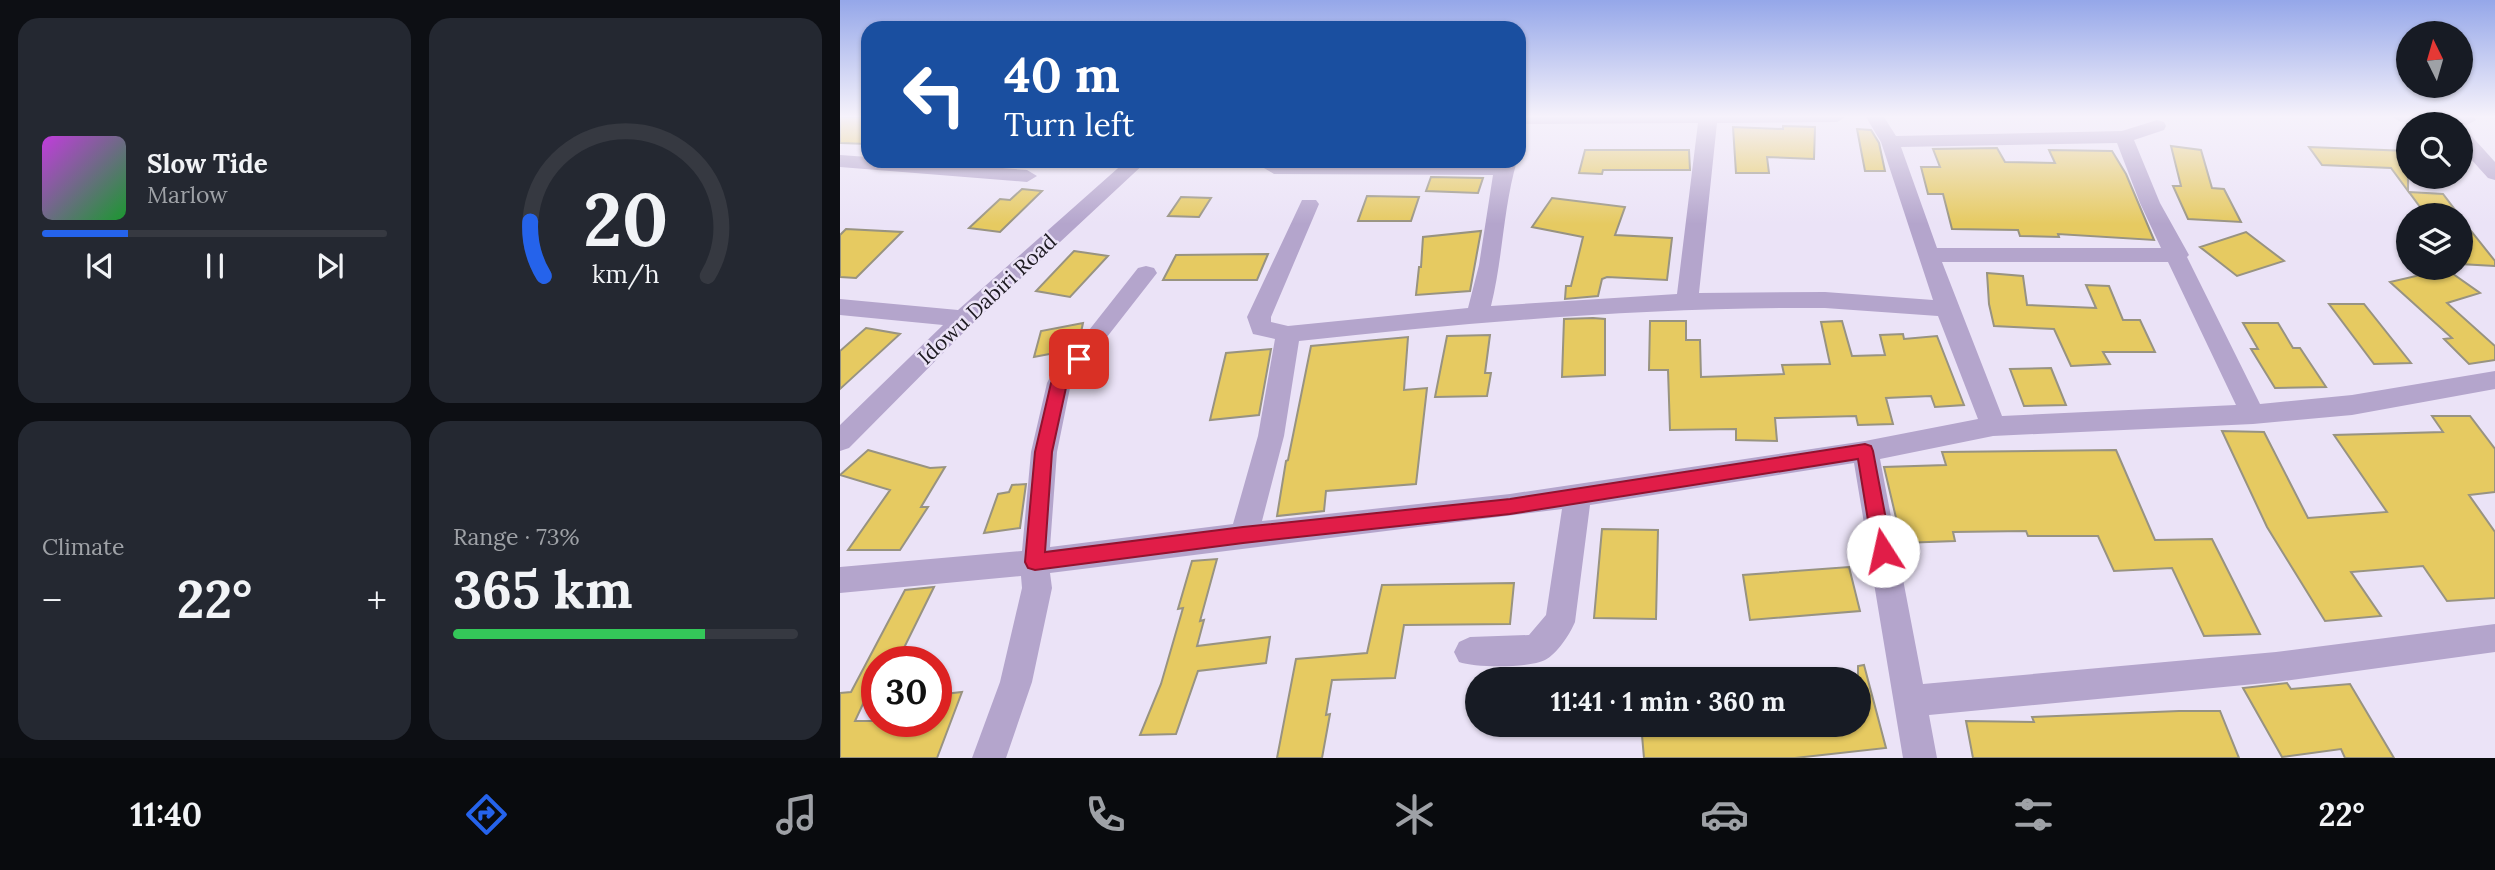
<!DOCTYPE html>
<meta charset="utf-8">
<style>
:root{--surface:#171b24;--page:#242831;--text:#f1f3f6;--muted:#9ea1a6;--line:#363941;--accent:#2563eb}
body{margin:0;font-family:Lora,serif;background:var(--page);color:var(--text);height:100vh;display:flex;flex-direction:column;font-size:26px;white-space:nowrap}
*{box-sizing:border-box;margin:0}
p{font-size:23px;color:var(--muted)}
.icon{flex:none;width:38px;height:38px;fill:none;stroke:currentColor;stroke-width:2;stroke-linecap:round;stroke-linejoin:round}
.map{position:relative;flex:1;overflow:hidden}
.sheet{display:flex;flex-direction:column;gap:18px;padding:18px;background:#0d0f14;width:840px}
.sheet>*{flex:none}
.banner{position:absolute;left:21px;top:21px;width:665px;height:147px;border-radius:21px;box-shadow:0 2px 5px #0004;background:#1a4fa0;color:#fff;overflow:hidden}
.needle{width:46px;rotate:355deg}
.controls{position:absolute;left:1556px;top:21px;display:grid;gap:14px}
.controls a{display:grid;place-items:center;width:77px;height:77px;border-radius:50%;background:var(--surface);box-shadow:0 2px 5px #0004;font-size:35px}
.speed{position:absolute;left:21px;top:646px;display:flex;gap:14px;font-size:35px;font-weight:700;text-align:center}
.speed>*{display:grid;place-content:center;width:91px;height:91px;border-radius:50%;background:var(--surface);box-shadow:0 2px 5px #0004;line-height:1}
.speed .limit{border:10px solid #d22;background:#fff;color:#111}
.pin{position:absolute;display:grid;place-items:center;width:60px;height:60px;color:#fff;margin:-30px;border-radius:14px;box-shadow:0 4px 10px #0006}
.me{position:absolute;width:77px;margin:-38px;rotate:350deg;stroke-linejoin:round;filter:drop-shadow(0 0 5px #0008)}
.turn{display:flex;align-items:center;gap:24px;height:147px;padding:0 28px;font-size:32px}
.turn .icon{width:91px;height:91px;stroke-width:2.5}
.turn b{display:block;font-size:49px;line-height:60px}
.big{font-size:52px;font-weight:700;line-height:1.1}
.sheet .card{flex:1;display:flex;flex-direction:column;justify-content:center;gap:10px;min-width:0;padding:0 24px;border-radius:21px;background:var(--page)}
.sheet .dial{align-items:center;gap:0}
.dial svg{height:182px;overflow:visible;fill:none;stroke:var(--line);stroke-width:7;stroke-linecap:round;text-anchor:middle}
.dial text{fill:var(--text);stroke:none}
.song{display:flex;align-items:center;gap:21px}
.cover{width:84px;height:84px;border-radius:10px;background:linear-gradient(135deg,hsl(290 70% 55%),hsl(130 70% 35%))}
.played{height:7px;border-radius:4px;background:linear-gradient(90deg,var(--accent) 25%,var(--line) 25%)}
.keys{display:flex;justify-content:space-around;direction:ltr}
.heat{display:flex;justify-content:space-between;align-items:center;font-size:38px;direction:ltr}
.charge{height:10px;border-radius:5px;background:linear-gradient(90deg,#34c759 73%,var(--line) 0)}
.sheet .tiles{flex:1;display:grid;gap:18px;grid-template-columns:repeat(2,1fr)}
.trip{position:absolute;left:625px;top:667px;width:406px;height:70px;border-radius:35px;background:var(--surface);box-shadow:0 2px 5px #0004;font-weight:700;line-height:70px;text-align:center}
.tabs{display:flex;height:112px;justify-content:space-around;align-items:center;background:#090b0e;color:var(--muted)}
.tabs .icon{width:49px;height:49px}
.tabs .current{color:var(--accent)}
.tabs b{font-size:32px;color:var(--text)}
main{display:flex;flex:1;min-height:0}
.map>svg:first-child{display:block}
.building{fill:#e6ca61;stroke:#989381;stroke-width:2}
.lines{fill:none;stroke-linecap:round;stroke-linejoin:round}
.minor{fill:#b4a5cc;fill-rule:evenodd}
.route{fill:#e11d48;stroke:#92132f;stroke-width:2}
.labels{text-anchor:middle;dominant-baseline:central;stroke-width:5;stroke-linejoin:round;paint-order:stroke}
.street-label{font-size:21px;fill:#1d1a21;stroke:#ebe3f7}
</style>
<main>
<section class="sheet">
<div class="tiles">
<div class="card">
<div class="song"><i class="cover"></i><div><b>Slow Tide</b><p>Marlow</p></div></div>
<div class="played"></div>
<div class="keys"><svg class="icon" aria-label="previous" viewBox="0 0 24 24"><path d="M18 5L8 12l10 7zM5 5v14"/></svg><svg class="icon" aria-label="pause" viewBox="0 0 24 24"><path d="M8 5v14M16 5v14"/></svg><svg class="icon" aria-label="next" viewBox="0 0 24 24"><path d="M6 5l10 7-10 7zM19 5v14"/></svg></div>
</div>
<div class="card dial"><svg viewBox="0 0 100 80">
<path d="M14 69A42 42 0 1 1 86 69"/>
<path d="M14 69A42 42 0 0 1 8 45" stroke="#2563eb"/>
<text x="50" y="56" font-size="32" font-weight="700">20</text>
<text x="50" y="72" font-size="11">km/h</text>
</svg></div>
<div class="card"><p>Climate</p>
<div class="heat"><a>−</a><b class="big">22°</b><a>+</a></div>
</div>
<div class="card"><p>Range · 73%</p><b class="big">365 km</b><div class="charge"></div></div>
</div>
</section>
<div class="map">
<svg width="1655" height="758" viewBox="0 0 1655 758">
<rect width="100%" height="100%" fill="#ebe3f7"/>
<!-- building -->
<path class="building" d="M0,117H28V144L0,143Z
M943,126L975,127L974,159L927,157L929,173H896L893,127L943,129Z
M1017,129L1031,130L1039,143L1045,171H1025Z
M1331,146L1361,150L1372,188L1384,189L1401,222L1348,219L1333,186H1341Z
M1469,147L1568,151V191L1551,168L1482,165Z
M1157,148L1165,162L1215,163L1209,150L1272,151L1286,174L1314,240L1218,234L1219,237L1180,236L1178,230L1112,229L1103,194H1088L1081,167H1100L1093,149Z
M745,150H849L850,170H763L762,174L739,173Z
M591,177L643,178L638,193L586,191Z
M182,189L202,191L160,232L129,228L160,199L170,200Z
M1569,192L1603,194L1619,215H1586Z
M527,196L579,197L571,221H518Z
M341,197L371,198L359,217L328,216Z
M712,198L785,207L775,235L832,238L827,280L767,277L762,279L758,296L725,299L726,286H731L743,237L692,227Z
M1620,217L1655,261V266L1620,264Z
M6,229L62,232L16,278L0,277V235Z
M641,231L630,291L576,295L579,267H581L583,237Z
M1406,232L1444,261L1397,276L1360,247Z
M234,251L268,256L230,297L196,291Z
M428,254L417,280H323L336,255Z
M1606,269L1640,293L1607,303L1655,346V360L1629,364L1604,339L1612,338L1550,282Z
M1147,273L1183,276L1187,305L1256,308L1246,285L1269,286L1283,320H1300L1315,352H1263L1270,364L1231,366L1214,329L1154,326L1149,304Z
M1489,304H1524L1571,363L1534,364Z
M753,318L765,319V375L722,377L724,319Z
M810,321H846V340H860L861,377L944,374L942,365L990,364L981,322L1002,321L1012,356L1045,355L1040,335L1063,334L1064,339L1097,336L1124,405L1095,407L1091,396L1046,398L1053,424L1018,425L1016,416L935,418L937,441L896,440V429L830,430L828,370H809Z
M243,323L240,337L230,350L194,357L201,331Z
M1403,323H1438L1453,348H1460L1486,387L1435,388L1411,349H1418Z
M26,328L60,334L0,389V351Z
M650,335L645,373H651L647,396L595,397L607,336Z
M568,337L564,390L587,388L576,484L486,491L484,511L437,516L446,461L448,460L471,346Z
M431,349L419,415L370,420L386,353Z
M1211,368L1226,405L1184,406L1170,369Z
M1592,416H1630L1655,449V492L1629,495L1655,532V598L1607,601L1583,566L1511,572L1541,616L1485,621L1427,527L1382,431L1424,432L1468,518L1547,512L1494,435L1603,432Z
M28,450L90,468L105,467L81,507H88L60,550H8L50,490L0,475Z
M1276,450L1315,540L1372,539L1420,634L1364,636L1332,568L1274,571L1258,536H1188L1186,531L1113,532L1115,541L1062,543L1044,467L1106,465L1102,452Z
M186,484L180,528L144,533L158,494L169,492L172,485Z
M762,529L818,530L816,619L754,618Z
M377,559L360,621L364,620L357,646L430,637L426,663L358,671L336,734L300,735L321,684L343,608L338,609L352,561Z
M1009,567L1020,611L910,620L903,575Z
M674,583L670,624L564,625L555,678L492,680L486,715L490,714L482,758H437L456,659L527,653L542,585Z
M94,587L57,662H37V674L15,721H96V695L122,692L97,758H0V693L11,692L65,590Z
M1024,665L1046,748L955,758H804L801,724H1018V666Z
M1447,683L1451,689L1510,684L1554,758H1505L1501,749L1442,757L1403,688Z
M1339,711H1380L1399,758H1133L1126,721L1194,722L1192,717Z"/>
<g class="lines">
<!-- minor -->
<path class="minor" d="M680,117H1006L997,122L877,123L859,293L985,292L1093,300L1041,142L1026,117H1044L1056,136L1282,131L1317,120L1324,122L1326,126L1324,130L1294,140L1320,203L1349,255L1347,257L1420,404L1512,395L1655,371V389L1512,415L1413,424L1153,436L1040,459L1083,684L1436,652L1655,624V652L1436,682L1089,715L1097,758H1063L1014,463L750,505L735,622C730,634 717,654 705,660C690,668 635,668 619,662L614,652L619,642L630,637L689,635L706,615L722,509L210,573L212,588L192,682L166,758H132L160,682L182,588L181,576L0,593V567L182,551L191,452L207,383L216,366L231,353L298,268L306,266L314,268L317,273L231,383L217,452L210,547L393,524L418,436L435,339L413,334L407,317L462,200H476L479,204L431,317V322L448,326L628,308L639,265L653,175L434,174L424,168L427,164L677,161C663,208 663,258 651,306L837,294L858,123L688,124L682,123ZM1277,143L1300,203L1321,248H1097L1061,147ZM1102,262H1328L1396,405L1162,416ZM985,308L1098,316L1138,419L1025,441L670,494L422,521L444,436L459,341C634,322 809,307 985,308Z
M1552,117H1634L1636,120L1627,125L1561,122Z
M1620,130L1627,131L1655,162V180L1648,178L1620,147Z
M0,155L28,157V161H73L187,170L197,176L187,182L0,167Z
M286,161H307L131,325L9,448L0,451V425L103,325L0,315V299L118,310Z"/>
</g>
<!-- sky -->
<linearGradient id="sky" x2="0" y2="1"><stop stop-color="#95a7e9"/><stop offset="0.52" stop-color="#f6f2fb"/><stop offset="1" stop-color="#f6f2fb" stop-opacity="0"/></linearGradient>
<rect width="1655" height="224" fill="url(#sky)"/>
<!-- route -->
<path class="route" d="M239,353L247,359L231,375L227,383L212,452L205,552L403,527L670,499L1025,444L1031,446L1033,451L1052,551L1049,557L1043,559L1036,557L1033,551L1018,459L670,514L403,543L195,570L188,568L185,562L195,452L211,383L219,368Z"/>
<g class="labels">
<!-- street labels -->
<g class="street-label">
<text transform="translate(147 299) rotate(-43)">Idowu Dabiri Road</text>
</g>
</g>
</svg>
<div class="controls">
<a><svg class="needle" viewBox="-14 -14 28 28"><path d="M0-13l5 13h-10z" fill="#e53935"/><path d="M0 13l5-13h-10z" fill="#9ea1a6"/></svg></a>
<a><svg class="icon" aria-label="search" viewBox="0 0 24 24"><circle cx="10" cy="10" r="6"/><path d="M15 15l6 6"/></svg></a>
<a><svg class="icon" aria-label="layers" viewBox="0 0 24 24"><path d="M12 4l9 5-9 5-9-5zM3 14l9 5 9-5"/></svg></a>
</div>
<div class="speed"><div class="limit">30</div></div>
<div class="pin" style="left:239px;top:359px;background:#d93025"><svg class="icon" aria-label="arrive" viewBox="0 0 24 24"><path d="M6 21V4h12l-3 4 3 4H6"/></svg></div>
<svg class="me" style="left:1043px;top:551px" viewBox="-20 -20 40 40"><circle r="19" fill="#fff"/><path d="M0-13L10 11 0 6-10 11z" fill="#e11d48"/></svg>
<div class="trip">11:41 · 1 min · 360 m</div>
<div class="banner">
<div class="turn"><svg class="icon" aria-label="left" viewBox="0 0 24 24"><path d="M17 20v-9H6M10 6l-5 5 5 5"/></svg><div><b>40 m</b>Turn left</div></div>
</div>
</div>
</main>
<nav class="tabs">
<b>11:40</b>
<svg class="icon current" aria-label="directions" viewBox="0 0 24 24"><path d="M12 3l9 9-9 9-9-9zM9 14v-3h6M13 9l2 2-2 2"/></svg>
<svg class="icon" aria-label="music" viewBox="0 0 24 24"><path d="M9 18V5l10-2v13"/><circle cx="6" cy="18" r="3"/><circle cx="16" cy="16" r="3"/></svg>
<svg class="icon" aria-label="phone" viewBox="0 0 24 24"><path d="M5 4h4l2 5-3 2q2 4 5 5l2-3 5 2v4C11 20 4 13 5 4z"/></svg>
<svg class="icon" aria-label="climate" viewBox="0 0 24 24"><path d="M12 3v18M4 7l16 10M4 17L20 7"/></svg>
<svg class="icon" aria-label="car" viewBox="0 0 24 24"><path d="M5 17H2v-5l4-1 3-4h7l3 4 3 1v5h-3M9 17h6M6 11h13"/><circle cx="7" cy="17" r="2"/><circle cx="17" cy="17" r="2"/></svg>
<svg class="icon" aria-label="filters" viewBox="0 0 24 24"><path d="M4 7h16M4 17h16"/><circle cx="9" cy="7" r="2"/><circle cx="15" cy="17" r="2"/></svg>
<b>22°</b>
</nav>
